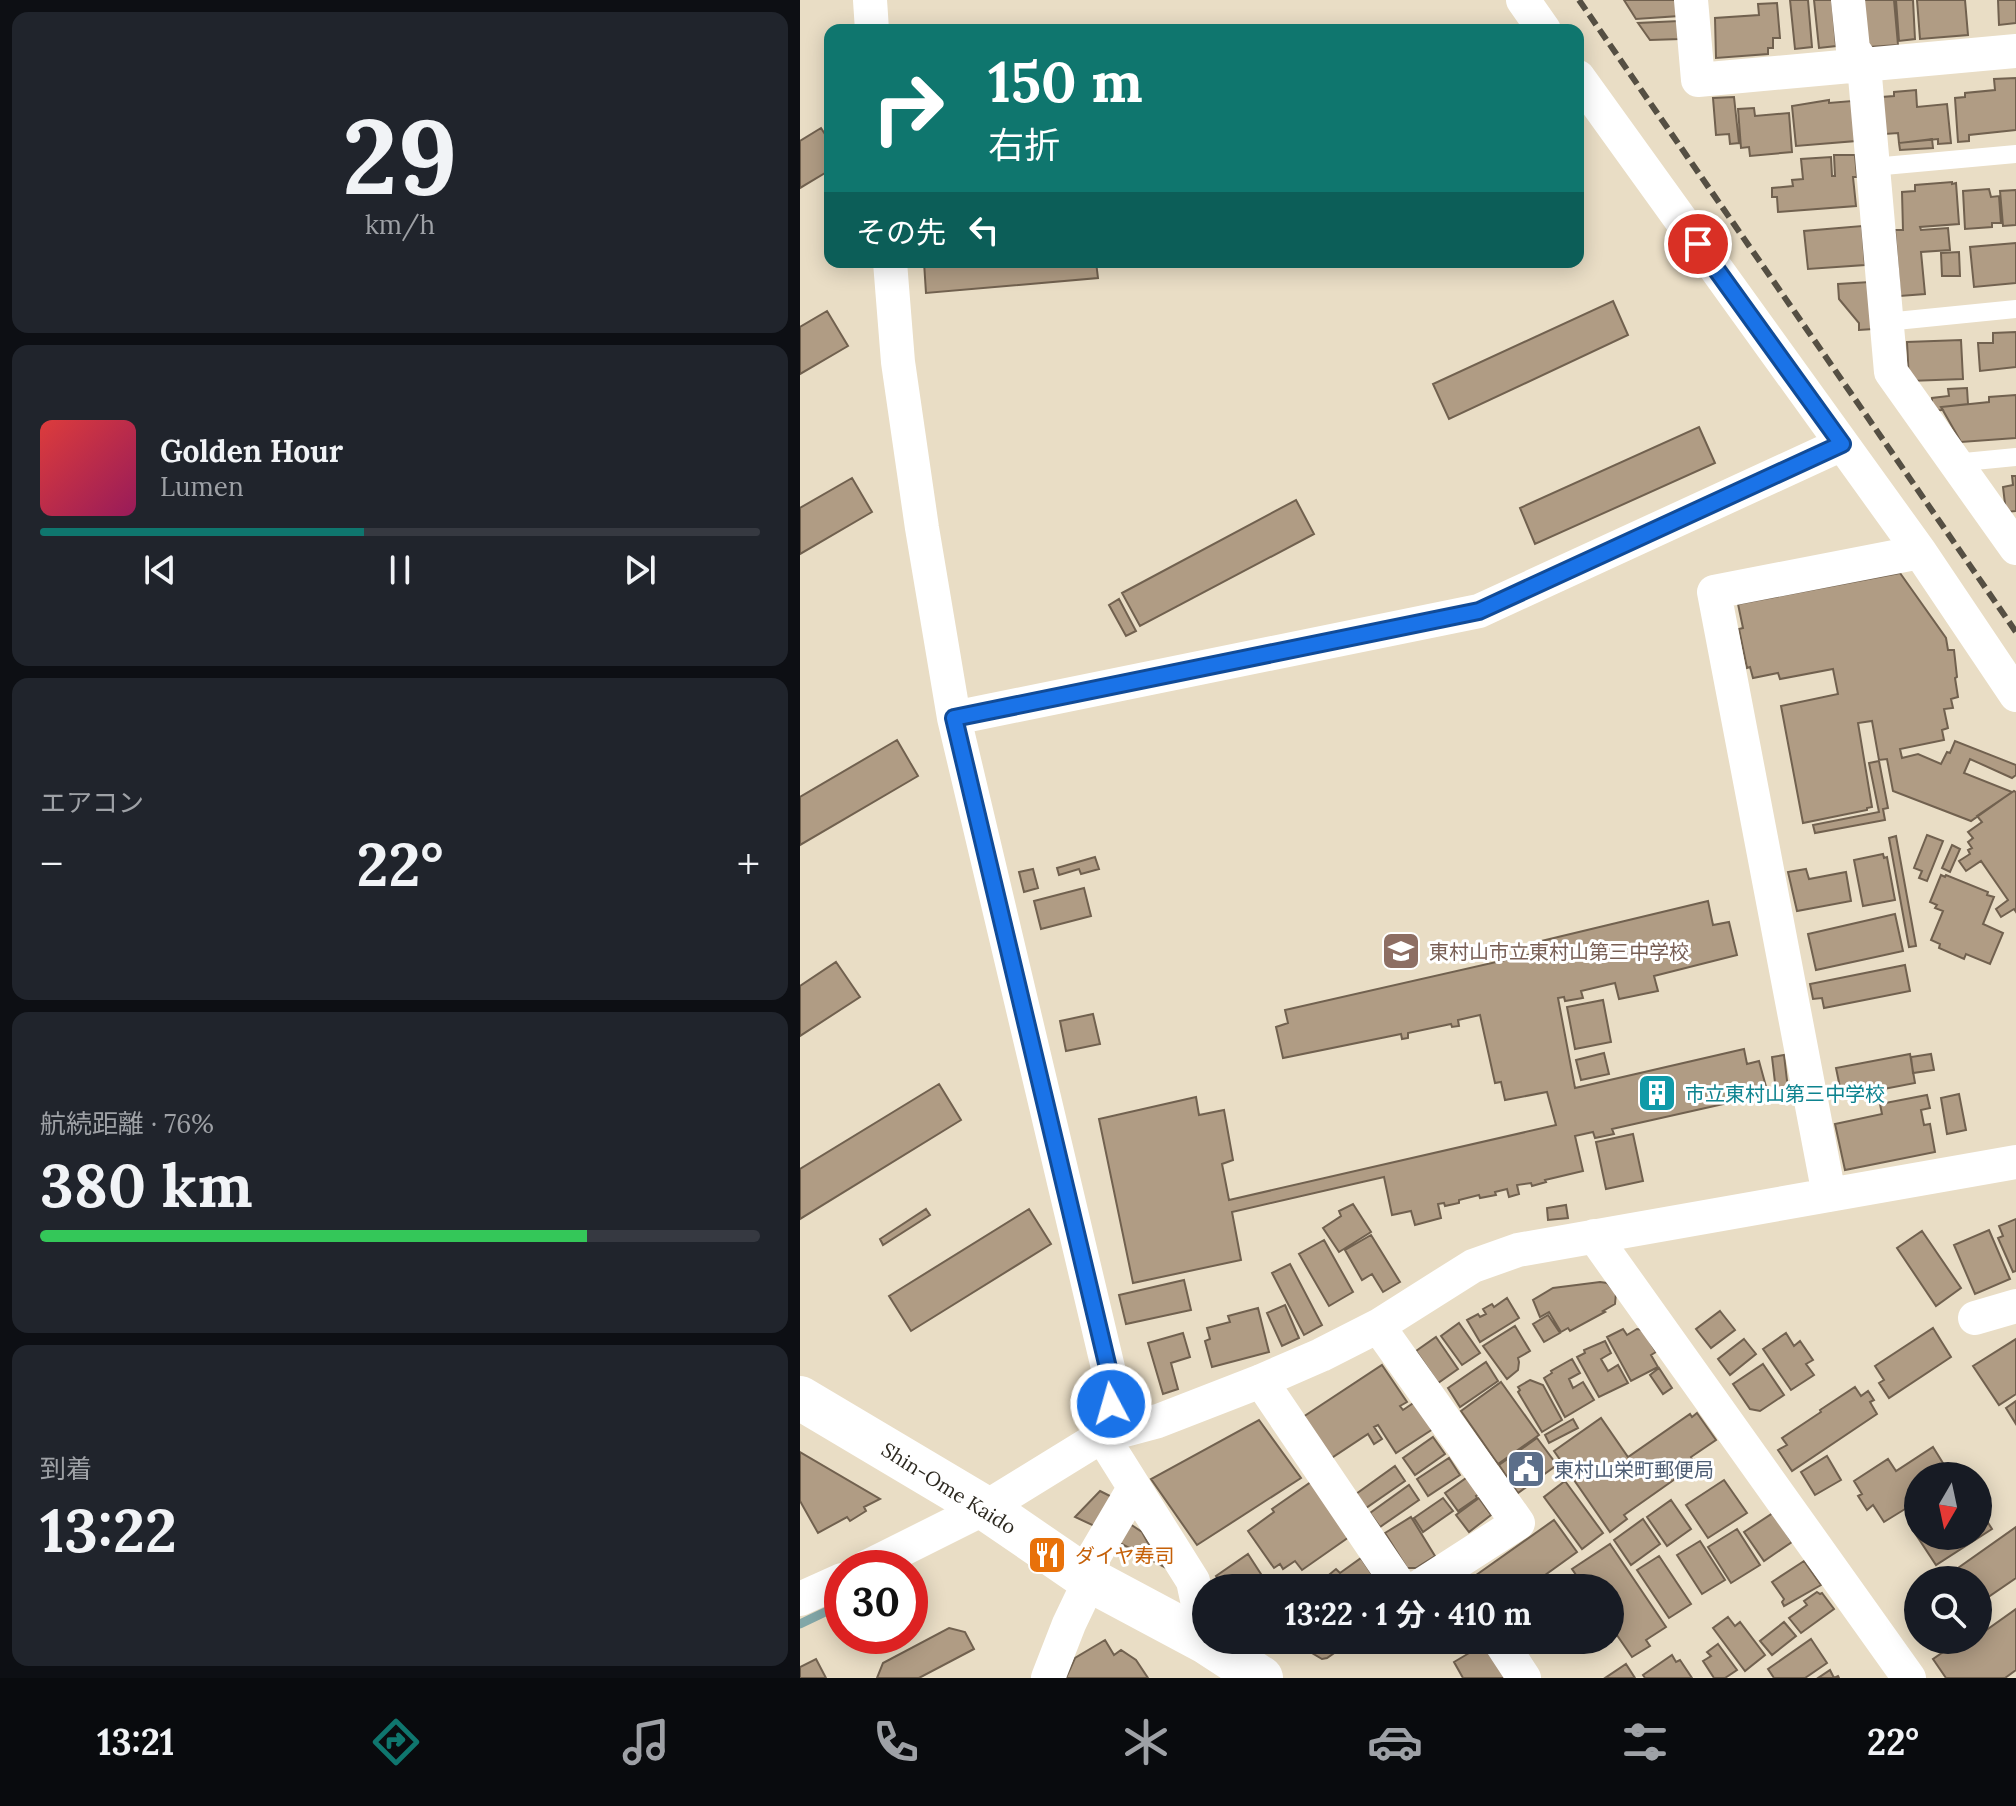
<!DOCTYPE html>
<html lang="ja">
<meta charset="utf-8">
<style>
:root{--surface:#171b24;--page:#20242c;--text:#f1f3f6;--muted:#9ea1a6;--line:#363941;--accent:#0f766e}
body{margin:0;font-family:Lora,"Noto Sans JP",serif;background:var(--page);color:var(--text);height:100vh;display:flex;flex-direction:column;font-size:30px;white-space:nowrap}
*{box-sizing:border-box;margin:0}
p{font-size:26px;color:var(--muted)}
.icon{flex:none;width:44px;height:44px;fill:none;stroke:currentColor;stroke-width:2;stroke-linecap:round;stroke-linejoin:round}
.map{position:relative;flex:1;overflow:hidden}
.side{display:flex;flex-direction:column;gap:12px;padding:12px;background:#0d0f14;width:800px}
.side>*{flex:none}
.banner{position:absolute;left:24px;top:24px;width:760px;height:244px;border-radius:16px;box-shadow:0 4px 20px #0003;background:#0f766e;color:#fff;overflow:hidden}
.needle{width:52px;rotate:189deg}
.fabs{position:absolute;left:1104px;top:1462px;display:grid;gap:16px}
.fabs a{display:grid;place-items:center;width:88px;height:88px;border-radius:50%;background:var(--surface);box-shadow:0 4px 20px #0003;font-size:40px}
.speed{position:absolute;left:24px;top:1550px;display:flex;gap:16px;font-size:40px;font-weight:700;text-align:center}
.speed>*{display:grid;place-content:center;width:104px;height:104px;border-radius:50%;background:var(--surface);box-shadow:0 4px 20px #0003;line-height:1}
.speed .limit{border:12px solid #d22;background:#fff;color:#111}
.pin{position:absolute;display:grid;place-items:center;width:68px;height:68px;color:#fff;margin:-34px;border:4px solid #fff;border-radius:50%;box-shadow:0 2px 8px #0007}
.me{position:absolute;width:88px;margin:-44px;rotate:354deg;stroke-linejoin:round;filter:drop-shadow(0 0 6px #0008)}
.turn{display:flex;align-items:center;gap:28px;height:168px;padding:0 32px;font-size:36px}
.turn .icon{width:104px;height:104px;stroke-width:2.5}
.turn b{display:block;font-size:56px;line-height:68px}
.then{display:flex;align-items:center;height:76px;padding:0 32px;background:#0003;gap:16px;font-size:30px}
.big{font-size:60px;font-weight:700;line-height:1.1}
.side .tile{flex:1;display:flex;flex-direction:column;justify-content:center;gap:12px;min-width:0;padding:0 28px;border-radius:16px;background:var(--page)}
.side .dial{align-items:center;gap:0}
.dial b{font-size:104px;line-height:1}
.song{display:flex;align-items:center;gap:24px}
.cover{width:96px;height:96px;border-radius:12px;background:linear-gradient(135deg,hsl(0 70% 55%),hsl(330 70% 35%))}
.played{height:8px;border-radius:4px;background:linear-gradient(90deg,var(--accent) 45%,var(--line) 45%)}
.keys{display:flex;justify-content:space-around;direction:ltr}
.heat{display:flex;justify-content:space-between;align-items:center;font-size:44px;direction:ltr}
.charge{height:12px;border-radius:6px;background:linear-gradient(90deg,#34c759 76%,var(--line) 0)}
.trip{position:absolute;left:392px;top:1574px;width:432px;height:80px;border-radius:40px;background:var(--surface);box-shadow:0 4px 20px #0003;font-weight:700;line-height:80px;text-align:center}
.tab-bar{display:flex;height:128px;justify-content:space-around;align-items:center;background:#090b0e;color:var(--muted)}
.tab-bar .icon{width:56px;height:56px}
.tab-bar .on{color:var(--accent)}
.tab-bar b{font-size:36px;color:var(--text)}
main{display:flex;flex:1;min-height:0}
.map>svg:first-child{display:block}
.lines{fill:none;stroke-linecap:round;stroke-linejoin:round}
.stream{stroke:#82a7a8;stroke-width:9}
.building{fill:#b09c84;stroke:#71614f;stroke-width:2}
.service{stroke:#fff;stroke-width:18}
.minor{stroke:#fff;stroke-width:34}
.primary{stroke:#fff;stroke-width:44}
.rail{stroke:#554f43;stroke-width:6;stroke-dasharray:12 6;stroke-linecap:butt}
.route-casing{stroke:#114b97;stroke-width:20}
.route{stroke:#1a73e8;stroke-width:14}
.labels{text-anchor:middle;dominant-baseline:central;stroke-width:6;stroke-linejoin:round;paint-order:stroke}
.education-label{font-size:20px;fill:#785e54;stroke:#fff;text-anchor:start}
.culture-label{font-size:20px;fill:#0d838f;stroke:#fff;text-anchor:start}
.service-label{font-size:20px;fill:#4e5e75;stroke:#fff;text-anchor:start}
.street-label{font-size:20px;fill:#2d2920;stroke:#fff}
.food-label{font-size:20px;fill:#c56008;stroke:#fff;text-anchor:start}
</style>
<main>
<section class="side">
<div class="tile dial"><b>29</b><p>km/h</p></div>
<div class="tile">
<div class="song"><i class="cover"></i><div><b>Golden Hour</b><p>Lumen</p></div></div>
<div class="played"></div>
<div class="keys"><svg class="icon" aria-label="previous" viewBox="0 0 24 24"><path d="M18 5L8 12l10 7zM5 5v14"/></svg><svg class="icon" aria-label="pause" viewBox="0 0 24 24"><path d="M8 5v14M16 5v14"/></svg><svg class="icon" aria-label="next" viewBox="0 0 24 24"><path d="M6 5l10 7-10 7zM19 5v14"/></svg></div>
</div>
<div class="tile"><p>エアコン</p>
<div class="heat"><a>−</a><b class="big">22°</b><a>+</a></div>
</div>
<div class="tile"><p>航続距離 · 76%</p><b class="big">380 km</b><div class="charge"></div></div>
<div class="tile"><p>到着</p><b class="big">13:22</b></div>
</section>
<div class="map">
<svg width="1216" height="1678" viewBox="0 0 1216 1678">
<rect width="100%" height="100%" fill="#e9ddc5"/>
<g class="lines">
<!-- stream -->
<path class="stream" d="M0,1624L42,1604"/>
</g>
<!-- building -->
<path class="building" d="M824,0H878L879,16L836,19Z
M990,0H1008L1012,47L995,49Z
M1014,0H1032L1036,46L1019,48Z
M1058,0H1094L1098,45L1069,47Z
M1096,0H1113L1115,39L1099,41Z
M1117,0H1165L1168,35L1120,39Z
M1198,0H1216V23L1199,25Z
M977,3L980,38H973V48H968V54L916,58L915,18L959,15L958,4Z
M879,21L880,39L850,40L838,23Z
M1216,78V130L1169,135V141L1158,142L1155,98L1165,97V93L1195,90L1194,79Z
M1116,90L1117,107L1147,104L1151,143L1138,144V139L1099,143L1098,133L1085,134L1082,97L1094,96V92Z
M934,97L939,143L930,144L929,134L916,135L913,98Z
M1029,100V103L1052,101L1056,141L996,146L992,106Z
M954,108L955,116L989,113L992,152L950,156L949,147L941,148L938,109Z
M21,128L30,142V170L0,188V141Z
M1132,139L1133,148L1100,150L1099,143Z
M1034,155H1055L1057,177H1053L1056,206L978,212L977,197H972V188L993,186L992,180L1003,179L1001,159L1031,157L1032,176H1035Z
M1152,182V184L1156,183L1159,224L1120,227L1121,230L1148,228L1150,250L1121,252L1125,294L1100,296L1095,230H1103L1102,192L1115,191V185Z
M1189,189L1191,197L1199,196L1201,223H1192V227L1165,229L1163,191Z
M1216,190V225L1203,226L1200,191Z
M1062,226L1065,265L1008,269L1004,231Z
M1216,243V283L1174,287L1170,247Z
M1159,252L1160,276H1142L1141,253Z
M124,262H296L298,278L126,293Z
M1070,282L1073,329L1059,330V323L1039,299L1038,284Z
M813,301L828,335L649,419L633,384Z
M27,311L48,346L0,374V327Z
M1216,332V367L1180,371L1178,343H1193V333Z
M1161,340L1163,379L1109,381L1107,342Z
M1167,388L1168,404L1141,407L1143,410L1132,411V398L1149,396L1148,389Z
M1216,395V438L1161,442L1141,407L1189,402V397Z
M899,427L915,463L735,544L720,508Z
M1212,476H1216V511L1206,512L1203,487L1213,485Z
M52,478L72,512L0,554V508Z
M496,500L514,534L340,626L322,593Z
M1100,573L1146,638L1148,650H1154L1157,677L1155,678L1158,697L1151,699L1153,708L1144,709L1148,728L1142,730L1144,740L1100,749L1102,758L1118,754L1141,764L1147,752L1150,753L1155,741L1216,765V775L1212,778L1170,759L1164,773L1212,792L1171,821L1093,791L1087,759L1079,760L1072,721L1058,723L1072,807L1067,808V810L1003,823L981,706L1038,694L1033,669L980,679L978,673L953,678L950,667L947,668L939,629L943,628L938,604Z
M319,599L336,631L326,636L309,605Z
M97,740L118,776L0,845V797Z
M1079,761L1088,808L1083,809L1085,820L1015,833L1013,825L1079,812L1069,763Z
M1214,791L1216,792V912L1214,909L1201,917L1196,909L1208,900L1181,861L1166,871L1159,861L1170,854L1168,850L1172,848L1168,842L1173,838L1168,832L1182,822L1177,816Z
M1127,835L1143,841L1127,881L1119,878L1122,871L1114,868Z
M1096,836L1116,946L1109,947L1089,838Z
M1152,845L1160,849L1150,872L1142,868Z
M1083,854L1084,858L1087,857L1095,900L1063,906L1054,860Z
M295,857L299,869L281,874L279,869L259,875L257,868Z
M233,869L238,888L224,892L219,872Z
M1006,869L1009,879L1046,872L1051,901L997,911L988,872Z
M1141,875L1145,877L1146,875L1188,892L1187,895L1194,897L1183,924L1203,933L1190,964L1166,954L1164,959L1139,948L1140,944L1131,940L1143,911L1135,908L1137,905L1130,902Z
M284,888L291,916L241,929L234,901Z
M908,901L913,925L929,922L937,955L854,976L858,991L819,999L815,983L781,991L783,998L765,1001L764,997L758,998L775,1088L944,1049L947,1064L959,1061L968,1094L812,1129L814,1134L795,1138L793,1132L775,1136L783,1171L745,1180L746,1182L732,1186L731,1183L717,1185L719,1194L709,1197L707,1189L695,1192L696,1195L680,1198L679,1195L659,1200V1203L645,1206L644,1203L638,1204L641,1218L615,1225L611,1211L592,1215L584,1177L432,1212L441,1260L333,1283L299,1119L396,1097L399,1115L424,1110L433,1160L422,1164L429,1200L756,1125L747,1092L705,1100L701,1082L695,1083L680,1015L658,1020L659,1026L652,1027L651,1024L608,1033V1038L602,1039L601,1034L483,1058L476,1027L488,1023L485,1010L736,953L733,943Z
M1095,914L1103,951L1016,970L1008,934Z
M36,962L60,997L0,1036V986Z
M1105,965L1110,991L1024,1008L1022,998L1013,999L1010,984Z
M803,1000L811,1042L775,1049L767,1007Z
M293,1014L300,1044L266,1051L260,1021Z
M804,1053L809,1074L781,1080L776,1060Z
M1110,1054L1115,1083L1042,1097L1036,1068Z
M1131,1054L1134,1070L1113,1073L1111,1057Z
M984,1055L988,1089L976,1091L972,1057Z
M139,1084L161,1120L0,1219V1169Z
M1159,1094L1166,1130L1147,1134L1141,1098Z
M1127,1095L1130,1108L1121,1110L1124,1125L1130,1124L1135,1152L1045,1170L1035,1124L1082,1114L1080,1104Z
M833,1134L843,1181L806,1189L796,1142Z
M553,1204L571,1232L539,1252L523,1228L541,1216L539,1211Z
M766,1205L768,1218L748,1220L747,1208Z
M126,1209L130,1215L83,1245L80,1239Z
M229,1209L251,1244L111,1331L89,1296Z
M1216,1219V1271L1213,1272L1198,1238L1203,1236L1199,1226Z
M1189,1230L1210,1279L1175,1294L1154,1245Z
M1122,1231L1161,1288L1136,1306L1097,1248Z
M571,1235L600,1282L583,1292L572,1274L562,1280L545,1250Z
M524,1240L553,1292L529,1306L499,1254Z
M490,1264L522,1325L504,1335L472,1273Z
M384,1280L391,1310L326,1324L319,1295Z
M800,1282L807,1283L816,1293L815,1304L803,1311L805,1312L770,1331L768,1328L761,1332L749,1312L740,1317L733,1300L753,1288Z
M707,1298L719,1318L680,1342L667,1320L678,1314L680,1317L686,1314L683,1309L692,1304L694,1307Z
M485,1305L499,1338L482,1346L467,1313Z
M458,1308L469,1352L412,1367L405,1341L410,1339L407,1328L430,1322L428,1316Z
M920,1311L935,1330L911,1348L896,1329Z
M748,1315L760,1333L744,1342L733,1324Z
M659,1323L680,1353L662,1365L641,1336Z
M715,1326L730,1351L718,1358L719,1362L718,1370L707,1379L683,1346Z
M1133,1328L1151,1357L1089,1398L1079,1383L1084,1380L1075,1366Z
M823,1329L827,1335L837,1329L843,1330L856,1352L851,1355L858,1367L831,1381L807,1337Z
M383,1333L390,1357L371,1363L378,1389L363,1394L348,1343Z
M986,1333L994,1346L1000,1341L1013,1360L1006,1364L1014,1375L991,1390L963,1349Z
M636,1337L658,1369L638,1383L616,1351Z
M944,1339L956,1354L930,1375L918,1359Z
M1216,1339V1394L1199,1405L1173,1366Z
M805,1341L811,1353L801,1359L808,1371L818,1365L828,1383L799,1397L777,1357L785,1353L784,1350Z
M772,1359L780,1373L769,1379L773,1388L783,1382L794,1400L765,1417L744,1378L752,1373L751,1371Z
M686,1362L698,1381L660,1407L648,1388Z
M963,1364L984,1395L960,1411L950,1409L933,1384Z
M582,1365L607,1402L600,1406L603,1410L615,1402L633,1429L596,1453L578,1425L574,1427L582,1439L574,1444L568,1434L530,1459L503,1417Z
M859,1368L872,1388L863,1394L850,1375Z
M730,1380L743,1385L762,1420L742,1432L718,1392L720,1390L718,1387Z
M701,1382L739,1435L698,1464L661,1411Z
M1055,1387L1061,1396L1068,1391L1074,1400L1070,1402L1077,1414L992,1471L978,1450L987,1445L982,1438L1021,1412L1020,1410Z
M1216,1401V1424L1206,1408Z
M897,1413L916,1440L891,1457L895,1465L824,1515L827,1519L810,1532L754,1451L801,1418L828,1457L890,1414L892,1417Z
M773,1419L778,1428L749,1443L745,1435Z
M459,1420L501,1478L397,1545L351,1479Z
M633,1437L645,1454L615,1475L603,1458Z
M737,1438L757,1465L718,1493L699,1465Z
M1133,1447L1151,1476H1118V1501L1084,1522L1073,1505L1067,1510L1058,1496L1062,1494L1054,1481L1088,1459L1096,1471Z
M0,1452L80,1499L64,1507L66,1511L50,1521L47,1517L18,1533L0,1501Z
M1027,1456L1041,1480L1015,1495L1001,1472Z
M649,1458L660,1475L628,1496L617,1479Z
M595,1466L605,1481L566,1508L556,1494Z
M669,1476L681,1493L676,1496L677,1498L658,1511L645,1493Z
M924,1480L947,1513L908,1538L886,1505Z
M765,1481L803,1533L782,1549L744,1497Z
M511,1482L549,1537L502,1570L495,1561L483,1569L480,1564L474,1568L448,1531L474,1512L472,1509Z
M609,1485L619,1500L580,1527L570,1513Z
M300,1491L314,1498L301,1529L275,1517Z
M643,1498L653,1511L623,1532L614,1518Z
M679,1498L691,1515L669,1532L656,1515Z
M871,1500L891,1529L867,1546L847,1517Z
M1178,1507L1192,1529L1136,1565L1109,1524L1118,1518V1536H1178Z
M973,1513L992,1542L964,1561L944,1532Z
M611,1517L635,1556L616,1568H607L585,1533Z
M843,1519L860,1544L831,1565L814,1540Z
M754,1520L777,1552L727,1588H679L672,1578Z
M327,1522L342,1532L348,1543L370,1570L318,1542Z
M1216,1527V1578L1178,1604V1580H1141Z
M937,1529L960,1565L931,1583L908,1547Z
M900,1541L925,1580L902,1594L877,1555Z
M810,1544L866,1627L846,1640L850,1646L832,1657L810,1625V1588H785L772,1569Z
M448,1554L470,1588H424L416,1576Z
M859,1556L891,1604L869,1618L837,1570Z
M561,1558L581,1588H513L536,1569L540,1573Z
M1004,1561L1021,1585L984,1606L982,1602L984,1599L972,1582Z
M665,1575L674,1588H646Z
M772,1580L778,1588H762Z
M1017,1592L1020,1594L1022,1593L1034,1609L1001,1633L989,1618L1007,1605L1004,1601Z
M1118,1596V1616L1108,1603Z
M1216,1609V1670L1205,1678H1146L1133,1659L1155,1644L1159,1650L1172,1640H1178V1636Z
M928,1617L935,1626L940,1622L965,1655L945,1671L913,1628Z
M984,1622L996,1636L972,1655L960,1641Z
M149,1628L165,1632L174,1649L119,1678H77L83,1663Z
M1011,1639L1027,1663L1005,1678H974L968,1669Z
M305,1640L314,1655L321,1650L336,1660L348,1678H266L275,1658Z
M490,1640H553L527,1658L522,1659Z
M719,1640H737L725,1649Z
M776,1640H793L782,1648Z
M686,1643L707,1678H663L654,1662Z
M918,1644L937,1670L925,1678H914L903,1661L911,1656L907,1652Z
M872,1655L876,1662L880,1660L892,1678H845L843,1675Z
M16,1659L26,1678H0V1667Z
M826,1664L835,1678H805Z
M1030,1670L1034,1678L1038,1676L1039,1678H1018Z"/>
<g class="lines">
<!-- service -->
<path class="service" d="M1073,167L1216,154
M1086,322L1216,309
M1154,463L1216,457"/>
<!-- minor -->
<path class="minor" d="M70,0L72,30
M723,0L744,30
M891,0L898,80L1216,51
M1048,0L1053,49L1064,65L1091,372L1216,548
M778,77L1120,552L1216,695
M90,262L98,362L122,528L154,718L309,1372C310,1396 311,1414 302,1436L393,1581L406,1642
M154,718L679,611L1042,444
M1029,1195L914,592L1120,552
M794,1236L1109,1678
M1175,1318L1216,1306
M578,1326L718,1523L617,1588
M461,1381L601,1588
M65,1568L185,1508L302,1436L358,1421L461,1381L521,1355L578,1326L673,1266L718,1250L1216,1162
M283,1575L334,1488
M0,1599L42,1580
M699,1640L724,1678
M248,1678L269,1624L290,1580"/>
<!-- primary -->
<path class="primary" d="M0,1398L185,1508L290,1580L406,1642L461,1678"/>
<!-- rail -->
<path class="rail" d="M779,0L1216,632"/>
</g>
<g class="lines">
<!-- route casing -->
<g class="route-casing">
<path id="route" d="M311,1404L309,1372L154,718L679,611L1042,444L898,244"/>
</g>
<!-- route -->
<use href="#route" class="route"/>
</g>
<!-- icons -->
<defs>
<g id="school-square" transform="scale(2)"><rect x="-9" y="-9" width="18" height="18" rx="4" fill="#8d6e63" stroke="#fff"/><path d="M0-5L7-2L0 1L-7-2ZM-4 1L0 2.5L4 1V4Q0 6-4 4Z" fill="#fff"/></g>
<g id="building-square" transform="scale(2)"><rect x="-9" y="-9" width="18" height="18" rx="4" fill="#0f9aa8" stroke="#fff"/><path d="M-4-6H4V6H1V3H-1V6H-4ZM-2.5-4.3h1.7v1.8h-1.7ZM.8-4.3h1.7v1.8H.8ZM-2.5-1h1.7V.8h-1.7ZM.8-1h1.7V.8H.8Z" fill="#fff"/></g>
<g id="civic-square" transform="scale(2)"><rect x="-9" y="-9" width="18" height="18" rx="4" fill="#5c6f8a" stroke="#fff"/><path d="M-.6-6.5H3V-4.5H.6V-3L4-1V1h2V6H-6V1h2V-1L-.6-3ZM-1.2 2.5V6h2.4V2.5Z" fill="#fff"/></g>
<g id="restaurant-square" transform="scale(2)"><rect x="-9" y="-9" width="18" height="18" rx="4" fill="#e8710a" stroke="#fff"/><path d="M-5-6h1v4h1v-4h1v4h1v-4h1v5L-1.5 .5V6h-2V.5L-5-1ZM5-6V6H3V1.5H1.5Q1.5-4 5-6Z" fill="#fff"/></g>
</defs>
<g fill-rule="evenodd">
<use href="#school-square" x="601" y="951"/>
<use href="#building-square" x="857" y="1093"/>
<use href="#civic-square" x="726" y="1469"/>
<use href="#restaurant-square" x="247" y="1555"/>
</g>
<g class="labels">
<!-- education labels -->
<g class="education-label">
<text x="629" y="951">東村山市立東村山第三中学校</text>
</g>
<!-- culture labels -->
<g class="culture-label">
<text x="885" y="1093">市立東村山第三中学校</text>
</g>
<!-- service labels -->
<g class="service-label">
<text x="754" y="1469">東村山栄町郵便局</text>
</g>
<!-- street labels -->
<g class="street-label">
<text transform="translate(149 1488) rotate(32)">Shin-Ome Kaido</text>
</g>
<!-- food labels -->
<g class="food-label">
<text x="275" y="1555">ダイヤ寿司</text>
</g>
</g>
</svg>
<div class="fabs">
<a><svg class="needle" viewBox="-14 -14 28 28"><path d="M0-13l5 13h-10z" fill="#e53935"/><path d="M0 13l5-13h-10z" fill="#9ea1a6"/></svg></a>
<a><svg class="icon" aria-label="search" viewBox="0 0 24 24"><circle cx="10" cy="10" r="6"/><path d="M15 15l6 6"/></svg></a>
</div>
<div class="speed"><div class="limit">30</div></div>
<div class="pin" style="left:898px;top:244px;background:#d93025"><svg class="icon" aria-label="arrive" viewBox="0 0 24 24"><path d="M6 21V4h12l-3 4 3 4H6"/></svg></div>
<svg class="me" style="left:311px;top:1404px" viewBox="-20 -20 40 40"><circle r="17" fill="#1a73e8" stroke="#fff" stroke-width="3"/><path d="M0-11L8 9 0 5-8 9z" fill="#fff"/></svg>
<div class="trip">13:22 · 1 分 · 410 m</div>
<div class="banner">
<div class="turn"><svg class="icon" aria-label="right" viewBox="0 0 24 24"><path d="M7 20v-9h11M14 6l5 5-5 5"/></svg><div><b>150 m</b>右折</div></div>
<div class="then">その先<svg class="icon" aria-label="left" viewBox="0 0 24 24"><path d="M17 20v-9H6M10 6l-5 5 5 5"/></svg></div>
</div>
</div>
</main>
<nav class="tab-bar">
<b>13:21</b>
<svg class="icon on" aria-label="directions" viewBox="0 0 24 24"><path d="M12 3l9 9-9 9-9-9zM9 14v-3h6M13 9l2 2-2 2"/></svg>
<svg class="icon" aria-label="music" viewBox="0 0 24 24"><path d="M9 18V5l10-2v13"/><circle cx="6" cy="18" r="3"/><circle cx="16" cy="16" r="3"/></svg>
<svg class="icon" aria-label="phone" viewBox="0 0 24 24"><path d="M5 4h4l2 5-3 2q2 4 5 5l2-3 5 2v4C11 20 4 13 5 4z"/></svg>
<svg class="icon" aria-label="climate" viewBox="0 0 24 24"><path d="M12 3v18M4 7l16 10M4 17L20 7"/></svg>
<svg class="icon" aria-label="car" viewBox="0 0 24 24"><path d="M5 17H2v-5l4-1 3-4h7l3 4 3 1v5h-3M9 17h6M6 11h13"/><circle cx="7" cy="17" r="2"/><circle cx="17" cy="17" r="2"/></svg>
<svg class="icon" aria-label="filters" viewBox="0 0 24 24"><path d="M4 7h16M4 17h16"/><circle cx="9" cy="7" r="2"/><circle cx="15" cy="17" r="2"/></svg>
<b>22°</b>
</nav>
